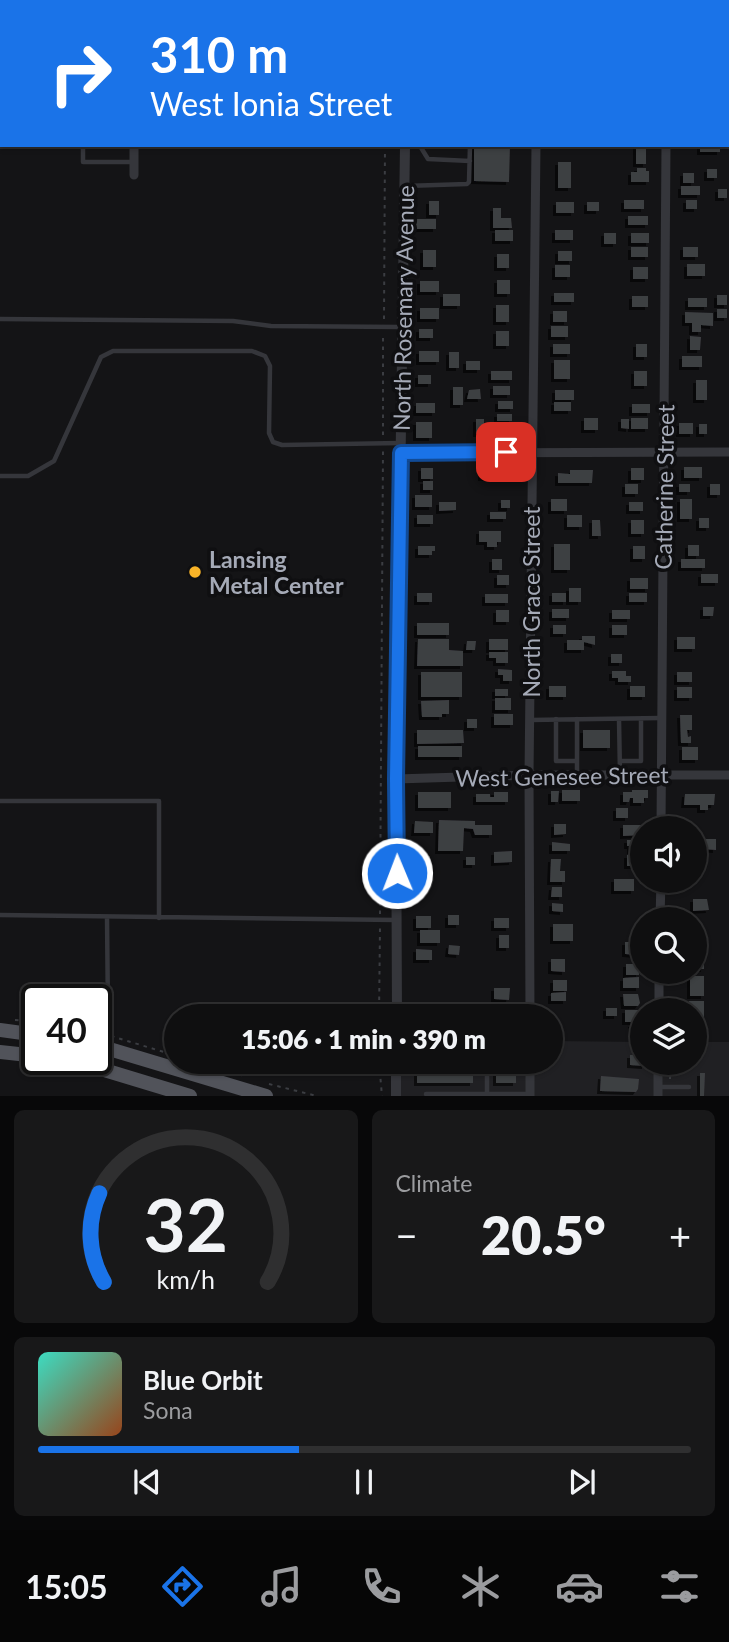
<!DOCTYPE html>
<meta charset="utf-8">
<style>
:root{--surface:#0f0f10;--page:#181819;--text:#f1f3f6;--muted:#9b9c9f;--line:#2f2f30;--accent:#1a73e8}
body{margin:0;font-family:Lato,sans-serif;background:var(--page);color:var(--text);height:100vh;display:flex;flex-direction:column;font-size:26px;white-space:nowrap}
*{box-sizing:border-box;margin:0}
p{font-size:23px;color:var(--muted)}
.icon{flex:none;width:38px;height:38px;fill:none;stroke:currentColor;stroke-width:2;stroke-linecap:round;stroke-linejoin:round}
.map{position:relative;height:1096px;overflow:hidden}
.details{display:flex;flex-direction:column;gap:14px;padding:14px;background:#080809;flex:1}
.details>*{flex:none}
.hud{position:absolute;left:0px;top:0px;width:730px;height:147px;box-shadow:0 2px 5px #0004,0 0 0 2px var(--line);background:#1a73e8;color:#fff;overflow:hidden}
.tools{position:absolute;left:630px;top:816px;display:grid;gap:14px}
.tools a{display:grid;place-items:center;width:77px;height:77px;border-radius:50%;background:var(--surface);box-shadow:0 2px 5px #0004,0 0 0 2px var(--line);font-size:35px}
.speed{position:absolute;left:21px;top:984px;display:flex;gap:14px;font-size:35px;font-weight:700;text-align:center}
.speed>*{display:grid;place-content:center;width:91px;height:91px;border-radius:50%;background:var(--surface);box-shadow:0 2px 5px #0004,0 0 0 2px var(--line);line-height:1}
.speed .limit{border:4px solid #111;border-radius:10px;background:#fff;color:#111}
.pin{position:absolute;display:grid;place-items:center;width:60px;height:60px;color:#fff;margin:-30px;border-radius:14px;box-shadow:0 4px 10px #0006}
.me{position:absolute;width:77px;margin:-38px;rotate:359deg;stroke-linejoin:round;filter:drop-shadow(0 0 5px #0008)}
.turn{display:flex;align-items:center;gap:24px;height:147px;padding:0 35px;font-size:32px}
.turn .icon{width:91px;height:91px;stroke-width:2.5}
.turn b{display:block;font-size:49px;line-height:60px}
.big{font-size:52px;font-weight:800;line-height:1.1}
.details .tile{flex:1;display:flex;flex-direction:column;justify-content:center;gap:10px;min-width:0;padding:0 24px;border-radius:10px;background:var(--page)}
.details .dial{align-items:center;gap:0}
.dial svg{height:182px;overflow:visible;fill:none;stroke:var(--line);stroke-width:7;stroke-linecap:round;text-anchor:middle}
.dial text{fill:var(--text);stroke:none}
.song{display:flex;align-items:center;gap:21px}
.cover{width:84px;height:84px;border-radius:10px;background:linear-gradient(135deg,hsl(170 70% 55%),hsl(20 70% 35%))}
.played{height:7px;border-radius:4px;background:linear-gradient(90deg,var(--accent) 40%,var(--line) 40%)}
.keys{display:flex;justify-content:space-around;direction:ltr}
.heat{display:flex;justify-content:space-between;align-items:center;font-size:38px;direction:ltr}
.details .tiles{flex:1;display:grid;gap:14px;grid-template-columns:1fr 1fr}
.tile:last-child{grid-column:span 2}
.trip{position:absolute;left:164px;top:1004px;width:399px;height:70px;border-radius:35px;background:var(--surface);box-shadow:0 2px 5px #0004,0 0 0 2px var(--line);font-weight:800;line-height:70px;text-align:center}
.tab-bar{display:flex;height:112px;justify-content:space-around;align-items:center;background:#060606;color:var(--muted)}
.tab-bar .icon{width:49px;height:49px}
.tab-bar .current{color:var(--accent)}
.tab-bar b{font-size:32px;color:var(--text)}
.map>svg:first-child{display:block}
.built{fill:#202023}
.building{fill:#3e3f43;filter:url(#shadow)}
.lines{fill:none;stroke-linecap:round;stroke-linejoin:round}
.path{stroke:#3b3d42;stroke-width:2;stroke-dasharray:3.5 5;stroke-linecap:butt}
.service{stroke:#35363b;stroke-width:4.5}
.minor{stroke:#35363b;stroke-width:9}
.tertiary{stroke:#35363b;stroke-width:10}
.primary{stroke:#51535a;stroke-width:14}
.route-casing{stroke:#114b97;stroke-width:18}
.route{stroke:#1a73e8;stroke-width:12}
.poi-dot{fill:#f9b428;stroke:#0f0f11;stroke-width:2.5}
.labels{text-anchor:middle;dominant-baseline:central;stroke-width:7;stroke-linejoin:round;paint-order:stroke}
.street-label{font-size:23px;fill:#a5aab7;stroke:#0f0f11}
.poi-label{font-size:23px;font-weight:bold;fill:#a5aab7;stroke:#0f0f11;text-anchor:start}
</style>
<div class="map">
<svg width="729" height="1096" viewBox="0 0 729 1096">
<defs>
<filter id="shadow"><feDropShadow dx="-3" dy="3" stdDeviation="0" flood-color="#0009"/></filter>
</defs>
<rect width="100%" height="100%" fill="#141416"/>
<!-- built -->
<path class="built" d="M551,1041L642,1042V1062H695V1042H729V1096H396V1062H551Z"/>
<!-- building -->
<path class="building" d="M474,145H510L509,182L474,181Z
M636,145H646V164H636Z
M700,145H720V152H700Z
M558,162H571V188H558Z
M637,168H646V171H649V182H631V172H637Z
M707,169H717V178H707Z
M683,173H694V183H683Z
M681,186H700V195H681Z
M718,189H727V198H718Z
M624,200H644V209H624Z
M686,200H697V209H686Z
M429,201H439V215H429Z
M556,202H574V213H556Z
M587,202H599V211H587Z
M493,208H501V218H511L512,228H493Z
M628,216H648V225H628Z
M416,219H436V229H416Z
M495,230H513V241H495Z
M555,230H573V240H555Z
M604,233H616V244H604Z
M631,233H649V243H631Z
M631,247H648V257H631Z
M683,247H698V257H683Z
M423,250H436V267H423Z
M558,251H572V261H558Z
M497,254H509V268H497Z
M687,264H705V276H687Z
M555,265H570V277H555Z
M633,267H648V279H633Z
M497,280H510V294H497Z
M420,281H439V292H420Z
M554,293H574V302H554Z
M443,294H460V306H443Z
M717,295H727V305H717Z
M632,296H648V307H632Z
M688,298H707V307H688Z
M496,305H509V322H496Z
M420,308H439V319H420Z
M717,309H727V318H717Z
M553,311H567V322H553Z
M685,312L713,313V326L701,325V332H692V323H685Z
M551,326H568V337H551Z
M419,329H433V338H419Z
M496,331H509V346H496Z
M690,336L701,337L700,350H690Z
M553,344H570V354H553Z
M636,344H647V357H636Z
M419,351H439V362H419Z
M449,352H459V368H449Z
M682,356H702V367H682Z
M554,360H570V379H554Z
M466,361H480V370H466Z
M491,371H512V380H491Z
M634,371H647V386H634Z
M418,375H431V384H418Z
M696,380H707V400H696Z
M493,386H510V395H493Z
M453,387H463V405H453Z
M480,389L481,399H467L469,390Z
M555,390H574V400H555Z
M498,401H513V409H498Z
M554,402H571V411H554Z
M416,403H435V413H416Z
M632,404H650V413H632Z
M497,414H512V421H497Z
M584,418H598V430H584Z
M631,418H648V429H631Z
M476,419H484V434H476Z
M621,419H629V429L621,428Z
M416,422H432V438H416Z
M679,423H693V434H679Z
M699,424H707V434H699Z
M497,427H512V434H497Z
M499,464H505L507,478H495V468H499Z
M481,467H491V478H481Z
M684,467H702V478H684Z
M421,468H433V479H421Z
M631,468H644V480H631Z
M570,470H593L592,483H558V473L570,474Z
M423,481H433V490H423Z
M625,484H638V494H625Z
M679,484H690V492H679Z
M710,484H720V495H710Z
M415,495H432V507H415Z
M551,499H567V511H551Z
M680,499H692V519H680Z
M501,500H510V508H501Z
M439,502H456V510L439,511Z
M629,502H643V511H629Z
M490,512H506V519H490Z
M417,515H433V524H417Z
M567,515H582V527H567Z
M699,518H709V528H699Z
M592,520H600L601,536H592Z
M631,520H644V534H631Z
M479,531H501V542H497V547H487V542H479Z
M554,544H570V570H554Z
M688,545H699V556H688Z
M418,546H435V551H432V555H418Z
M633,546H645V559H633Z
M492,559H502V570H492Z
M681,559H705V568H681Z
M701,574H718V583H701Z
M497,575H509V585H497Z
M630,578H648V589H630Z
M569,588H581V602H569Z
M417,593H432V602H417Z
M552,593H566V602H552Z
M629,593H647V602H629Z
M485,594H508V603H485Z
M703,607H714L713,616H703Z
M552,609H569V618H552Z
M496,610H509V622H496Z
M612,610H630V619H612Z
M417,623H449V635H417Z
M553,625H566V634H553Z
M612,625H627V635H612Z
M582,636H595V645L584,642V650H567V640H582Z
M677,637H695V649H677Z
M418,639H449V650L463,651V666H417Z
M489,639H508V650H489Z
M467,641H476L475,650H466Z
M489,652H508V663H496V658H489Z
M611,654H622V663H611Z
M498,669L512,670V681H503V675H498Z
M612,671H626V676H631V682H618V678H612Z
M421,672H462V697H421Z
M677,672H692V682H677Z
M549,686H566V697H549Z
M630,686H645V697H630Z
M677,687H692V698H677Z
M495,689H508V696H495Z
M495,698H511V710H495Z
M449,700V714H442V717H422L421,701Z
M494,714H513V725H494Z
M680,715H692V730H687L688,737L691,736V743H681Z
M467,719H477V728H467Z
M417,730H463L464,743L417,744Z
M583,730H610V748H583Z
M418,746H462V757H418Z
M682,747H698V760H682Z
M562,790H580V801H562Z
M632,790H648V798H644V803H633V798H630L629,802H623V792H632Z
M551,791H559L558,802H551Z
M418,792H451V808H418Z
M494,792H508V802H476V794H490V797H494Z
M685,794H715L714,805H708V810H700V805H684Z
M616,808H628V818H616Z
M439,820L475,821V825H492V835H475L473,829L464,828L463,851H438Z
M415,821L433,822V833H414Z
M554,824H566V834L554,835Z
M623,825H648V828H642V835L623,836Z
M703,839H716V850L703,849Z
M627,840H642V851H630V846H627Z
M552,842L570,844V851H552Z
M512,851V862L494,863V852Z
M417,855L430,856V865H416Z
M627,855H642V866H627Z
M466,857H475V865H466Z
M551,859H561L560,871H565V882H550Z
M614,879H634V891H614Z
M552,887H562V897H551Z
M693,899H707L709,910L693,911Z
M552,903L563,904V912L552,911Z
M448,915H459V925H448Z
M416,916H431V928H416Z
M494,918H509V928H494Z
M553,924H573V941H553Z
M420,930H440V943H420Z
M499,935H509V948H499Z
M625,942H638V955L625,954Z
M449,945L460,946L459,955L448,954Z
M416,949L432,950V960H416Z
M695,949H704V969H695Z
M551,959H565V972L551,971Z
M626,964H639V975H626Z
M690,976H704V996H690Z
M639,977V988H623V978Z
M553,980H567V991H553Z
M494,988H510L509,1000L494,999Z
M566,992V1001H551V993Z
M623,994H638L640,1003L638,1006H624Z
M689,1001H704V1022H695V1010H690Z
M606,1008H617V1016H606Z
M625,1010H640V1022H625Z
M631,1024H639V1035H631Z
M630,1055H642V1062H645V1066L630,1065Z
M496,1062H516V1083H496Z
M417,1069H473V1083H417Z
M700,1073H705L704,1096H700Z
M601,1076L639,1079L638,1089L636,1092L600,1091Z"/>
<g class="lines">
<!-- path -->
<path class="path" d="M728,35H729
M0,62H2
M728,64H729
M384,319L385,145
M383,435V335
M380,914L383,451
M379,1017L380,927
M15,1020L37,1021
M111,1036L177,1056
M198,1062L244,1076
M379,1062L382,1096
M670,1079L671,1062
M269,1084L317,1096"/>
<!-- service -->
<path class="service" d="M345,2V0
M381,2V0
M622,2V0
M717,2L729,1
M83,145V162H133
M420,146L428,159L470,161
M405,186L467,184L469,182L470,145
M0,319L233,321L271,326L401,327
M0,476H28L54,461L101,357L113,351H252L265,356L270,366L269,433L273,442L282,445L400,443
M556,719V761H577
M577,719V774
M619,719L620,774
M530,720L660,718
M620,761H641V719
M0,801H159V918
M0,915L396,920
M397,1005L446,1007L460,1010L464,1017
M103,1046L108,1016L107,917
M487,1062V1096
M396,1063L434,1062
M659,1087H689
M426,1094H529"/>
<!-- minor -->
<path class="minor" d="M542,0V2
M41,2V0
M160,2V0
M278,2L279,0
M134,175V145
M401,453L729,452
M396,779L529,775H729
M661,828L666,145
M660,919L661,880
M659,1010V971
M530,1017L529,775L536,145
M530,1062V1096
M658,1096V1062"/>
<!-- tertiary -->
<path class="tertiary" d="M407,2V0
M0,49H2
M728,50H729
M397,1017L396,779L405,145
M396,1096V1062"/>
<!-- primary -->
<path class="primary" d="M0,1030L37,1035
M96,1045L266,1096
M0,1052L37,1056
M52,1059L101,1069L190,1096"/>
</g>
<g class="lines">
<!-- route casing -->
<g class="route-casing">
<path id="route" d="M397,873L396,779L401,453L506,452"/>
</g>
<!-- route -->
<use href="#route" class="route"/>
</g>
<!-- markers -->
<circle class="poi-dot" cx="195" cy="572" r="7"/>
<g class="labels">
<!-- street labels -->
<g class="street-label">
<text transform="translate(403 308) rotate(-89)">North Rosemary Avenue</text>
<text transform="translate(664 487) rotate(-89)">Catherine Street</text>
<text transform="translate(531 602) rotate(-90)">North Grace Street</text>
<text transform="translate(562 776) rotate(-1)">West Genesee Street</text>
</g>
<!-- poi labels -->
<g class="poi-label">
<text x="209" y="559">Lansing<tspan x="209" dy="26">Metal Center</tspan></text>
</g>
</g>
</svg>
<div class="tools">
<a><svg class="icon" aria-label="sound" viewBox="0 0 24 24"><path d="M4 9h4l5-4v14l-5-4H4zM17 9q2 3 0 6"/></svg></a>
<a><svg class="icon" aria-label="search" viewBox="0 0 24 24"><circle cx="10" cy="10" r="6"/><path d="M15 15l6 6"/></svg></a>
<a><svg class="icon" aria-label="layers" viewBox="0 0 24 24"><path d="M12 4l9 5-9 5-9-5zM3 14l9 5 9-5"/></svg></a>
</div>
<div class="speed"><div class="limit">40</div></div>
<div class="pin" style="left:506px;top:452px;background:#d93025"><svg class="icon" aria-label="arrive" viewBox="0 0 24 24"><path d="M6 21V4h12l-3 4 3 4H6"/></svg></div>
<svg class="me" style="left:397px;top:873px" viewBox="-20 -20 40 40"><circle r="17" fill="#1a73e8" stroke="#fff" stroke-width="3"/><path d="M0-11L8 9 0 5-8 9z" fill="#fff"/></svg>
<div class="trip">15:06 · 1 min · 390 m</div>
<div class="hud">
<div class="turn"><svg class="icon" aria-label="right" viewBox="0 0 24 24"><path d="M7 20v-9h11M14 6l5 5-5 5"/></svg><div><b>310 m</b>West Ionia Street</div></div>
</div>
</div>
<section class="details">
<div class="tiles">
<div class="tile dial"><svg viewBox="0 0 100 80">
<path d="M14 69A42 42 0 1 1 86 69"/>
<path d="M14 69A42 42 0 0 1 12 30" stroke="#1a73e8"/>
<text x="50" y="56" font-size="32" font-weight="700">32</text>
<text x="50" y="72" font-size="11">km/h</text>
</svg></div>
<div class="tile"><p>Climate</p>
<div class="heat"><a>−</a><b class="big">20.5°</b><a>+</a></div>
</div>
<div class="tile">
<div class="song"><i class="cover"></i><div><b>Blue Orbit</b><p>Sona</p></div></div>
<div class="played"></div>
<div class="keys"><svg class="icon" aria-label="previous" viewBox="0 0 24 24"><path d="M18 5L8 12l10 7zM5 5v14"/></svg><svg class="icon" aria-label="pause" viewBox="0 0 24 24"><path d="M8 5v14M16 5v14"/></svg><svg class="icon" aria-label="next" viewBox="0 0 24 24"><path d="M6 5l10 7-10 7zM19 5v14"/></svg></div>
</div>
</div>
</section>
<nav class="tab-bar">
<b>15:05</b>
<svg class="icon current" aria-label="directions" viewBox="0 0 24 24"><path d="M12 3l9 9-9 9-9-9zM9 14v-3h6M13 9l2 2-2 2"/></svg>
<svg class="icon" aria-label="music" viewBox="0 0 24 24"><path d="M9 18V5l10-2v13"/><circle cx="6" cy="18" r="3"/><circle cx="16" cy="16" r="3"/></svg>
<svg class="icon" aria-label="phone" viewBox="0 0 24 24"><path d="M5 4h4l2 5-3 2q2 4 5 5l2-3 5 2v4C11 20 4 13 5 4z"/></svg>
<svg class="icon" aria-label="climate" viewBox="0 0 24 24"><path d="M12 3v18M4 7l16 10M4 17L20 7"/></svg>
<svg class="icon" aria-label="car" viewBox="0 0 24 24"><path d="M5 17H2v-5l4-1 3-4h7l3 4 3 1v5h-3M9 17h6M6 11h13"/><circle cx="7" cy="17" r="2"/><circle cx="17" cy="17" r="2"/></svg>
<svg class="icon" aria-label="filters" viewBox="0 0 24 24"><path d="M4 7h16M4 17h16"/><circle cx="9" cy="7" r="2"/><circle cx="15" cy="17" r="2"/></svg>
</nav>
